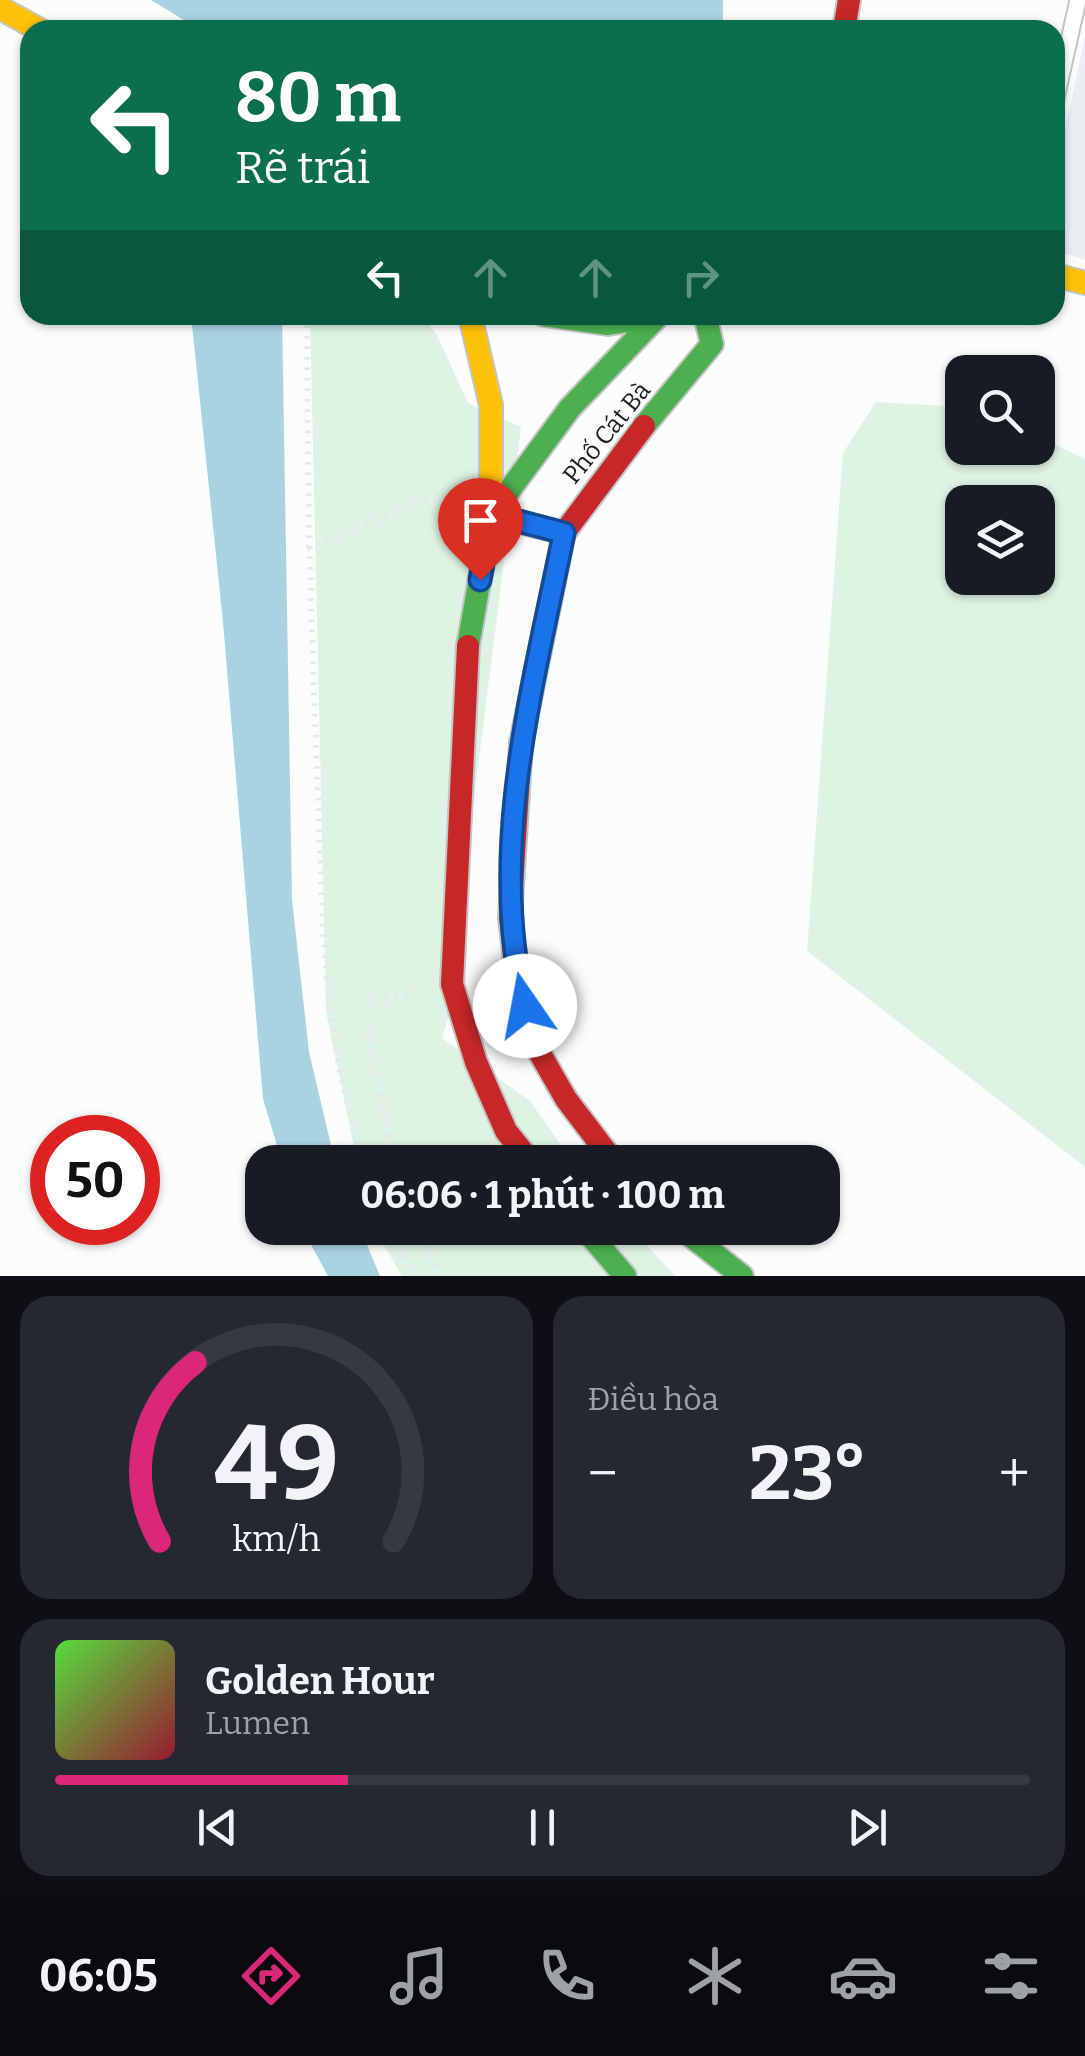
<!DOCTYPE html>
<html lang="vi">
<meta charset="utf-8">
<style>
:root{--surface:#171b24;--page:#242831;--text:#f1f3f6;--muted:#9ea1a6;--line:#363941;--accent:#db2777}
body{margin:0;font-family:Bitter,serif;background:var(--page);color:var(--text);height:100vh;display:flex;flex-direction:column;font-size:38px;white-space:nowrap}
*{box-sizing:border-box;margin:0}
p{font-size:32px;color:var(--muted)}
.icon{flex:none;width:55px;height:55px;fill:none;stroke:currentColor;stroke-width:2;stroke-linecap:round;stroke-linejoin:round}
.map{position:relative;height:1276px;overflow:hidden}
.details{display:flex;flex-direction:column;gap:20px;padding:20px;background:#0d0f14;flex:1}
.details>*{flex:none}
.hud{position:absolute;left:20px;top:20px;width:1045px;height:305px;border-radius:30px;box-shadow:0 2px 8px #0004;background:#0b6e4f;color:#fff;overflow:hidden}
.buttons{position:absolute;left:945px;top:355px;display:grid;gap:20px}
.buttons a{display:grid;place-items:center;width:110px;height:110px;border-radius:20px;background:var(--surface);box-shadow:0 2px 8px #0004;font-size:50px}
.speed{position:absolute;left:30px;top:1115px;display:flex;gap:20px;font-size:50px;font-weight:700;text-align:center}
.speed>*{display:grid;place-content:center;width:130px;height:130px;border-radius:50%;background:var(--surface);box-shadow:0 2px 8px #0004;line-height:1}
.speed .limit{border:15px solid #d22;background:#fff;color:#111}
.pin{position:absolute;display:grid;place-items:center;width:85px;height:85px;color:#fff;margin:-102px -42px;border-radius:50% 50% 50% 0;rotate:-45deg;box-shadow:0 0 10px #0007}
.pin .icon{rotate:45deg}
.me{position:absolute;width:110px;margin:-55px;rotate:348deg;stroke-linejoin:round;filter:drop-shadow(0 0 8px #0008)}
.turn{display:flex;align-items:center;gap:35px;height:210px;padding:0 50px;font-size:45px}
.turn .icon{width:130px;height:130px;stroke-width:2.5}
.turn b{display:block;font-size:70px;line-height:85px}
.lanes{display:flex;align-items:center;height:95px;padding:0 50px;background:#0003;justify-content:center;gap:50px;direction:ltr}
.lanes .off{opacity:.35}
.big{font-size:75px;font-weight:700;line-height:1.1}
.details .tile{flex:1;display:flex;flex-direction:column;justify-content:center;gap:15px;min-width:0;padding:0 35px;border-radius:30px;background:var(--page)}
.details .dial{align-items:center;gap:0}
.dial svg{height:260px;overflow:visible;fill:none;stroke:var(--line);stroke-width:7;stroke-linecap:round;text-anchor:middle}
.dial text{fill:var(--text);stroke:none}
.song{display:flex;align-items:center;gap:30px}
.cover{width:120px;height:120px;border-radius:15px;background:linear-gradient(135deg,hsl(110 70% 55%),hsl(350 70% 35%))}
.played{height:10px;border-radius:5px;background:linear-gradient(90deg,var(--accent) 30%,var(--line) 30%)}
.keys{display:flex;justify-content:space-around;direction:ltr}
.heat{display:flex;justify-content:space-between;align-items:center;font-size:55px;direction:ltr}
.details .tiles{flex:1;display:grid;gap:20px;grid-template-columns:1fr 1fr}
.tile:last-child{grid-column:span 2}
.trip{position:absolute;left:245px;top:1145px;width:595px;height:100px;border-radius:30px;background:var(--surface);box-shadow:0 2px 8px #0004;font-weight:700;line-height:100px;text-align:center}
.dock{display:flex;height:160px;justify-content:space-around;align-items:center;background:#090b0e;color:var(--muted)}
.dock .icon{width:70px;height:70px}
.dock .current{color:var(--accent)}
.dock b{font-size:45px;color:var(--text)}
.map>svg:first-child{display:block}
.built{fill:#ebeef2}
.green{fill:#def3e4;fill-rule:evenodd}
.water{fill:#aad3e2}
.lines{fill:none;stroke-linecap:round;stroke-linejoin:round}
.lane-casing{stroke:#c4c4c5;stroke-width:19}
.fast-casing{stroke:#c4c4c5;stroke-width:26}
.slow-casing{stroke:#c4c4c5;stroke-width:26}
.jam-casing{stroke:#c4c4c5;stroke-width:26}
.path{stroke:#e6e7e7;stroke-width:6;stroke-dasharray:2.5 8;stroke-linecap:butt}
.lane{stroke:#feffff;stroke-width:15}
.fast{stroke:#4caf50;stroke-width:22}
.slow{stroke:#ffc107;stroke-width:22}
.jam{stroke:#c62828;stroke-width:22}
.route-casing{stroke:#114b97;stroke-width:25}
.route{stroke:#1a73e8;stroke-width:18}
.labels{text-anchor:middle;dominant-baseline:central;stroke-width:8;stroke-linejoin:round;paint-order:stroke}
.street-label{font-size:25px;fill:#1f1f20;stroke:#fafcfd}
</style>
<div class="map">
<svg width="1085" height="1276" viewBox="0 0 1085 1276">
<rect width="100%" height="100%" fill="#fbfcfc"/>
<!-- built -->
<path class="built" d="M1085,38V260L1055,250V175Z"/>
<!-- green -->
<path class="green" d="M310,315H421L437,335L468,403L521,427L463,885L467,957L442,1038L530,1101L573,1162H357L326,1011Z
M876,402L962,407V448H1038V436L1085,459V1167L807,951L843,453ZM1038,502V578H962V502Z
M374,1228H631L675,1276H402Z"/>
<!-- water -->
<path class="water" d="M151,0H723V30H200Z
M191,315H282L292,900L309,1052L335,1162H282L263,1099L223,622Z
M302,1228H360L380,1276H328Z"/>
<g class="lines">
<!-- lane casing -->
<g class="lane-casing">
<path id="lane" d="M1055,103L1078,0"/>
</g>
<!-- fast casing -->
<g class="fast-casing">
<path id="fast" d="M544,315L608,324L654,317
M644,426L712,344L705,315
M468,646L491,515L570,408L659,315
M584,1228L625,1276
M681,1228L742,1276"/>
</g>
<!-- slow casing -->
<g class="slow-casing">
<path id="slow" d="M0,8L40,30
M1055,275L1085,283
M470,315L491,405V515
M491,515L564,533"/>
</g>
<!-- jam casing -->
<g class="jam-casing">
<path id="jam" d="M844,30L849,0
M468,646L452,984L476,1062L506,1131L531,1162
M614,1162L566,1099L534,1043L516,969L510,918L521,743L564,533L644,426"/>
</g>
<!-- path -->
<path class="path" d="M307,315C307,475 311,634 318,794C323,923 322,1039 364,1162
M307,548L428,498L455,505
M374,1001L416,992
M369,1031L395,1162
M389,1228L415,1276
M415,1228L441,1276"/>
<!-- lane -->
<use href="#lane" class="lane"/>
<!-- fast -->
<use href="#fast" class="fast"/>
<!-- slow -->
<use href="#slow" class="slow"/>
<!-- jam -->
<use href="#jam" class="jam"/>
</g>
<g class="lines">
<!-- route casing -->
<g class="route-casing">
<path id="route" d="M480,580L492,514L564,533C533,686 487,851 525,1006"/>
</g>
<!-- route -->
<use href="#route" class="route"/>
</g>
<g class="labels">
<!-- street labels -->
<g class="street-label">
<text transform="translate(607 433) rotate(-51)">Phố Cát Bà</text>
</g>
</g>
</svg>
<div class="buttons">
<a><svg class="icon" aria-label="search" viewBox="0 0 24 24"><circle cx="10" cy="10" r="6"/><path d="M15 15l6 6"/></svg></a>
<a><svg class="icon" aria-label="layers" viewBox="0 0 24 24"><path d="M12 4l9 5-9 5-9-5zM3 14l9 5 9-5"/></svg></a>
</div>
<div class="speed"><div class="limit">50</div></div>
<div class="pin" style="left:480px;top:580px;background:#d93025"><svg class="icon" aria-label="arrive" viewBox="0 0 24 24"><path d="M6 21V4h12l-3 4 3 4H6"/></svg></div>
<svg class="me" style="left:525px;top:1006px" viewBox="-20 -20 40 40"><circle r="19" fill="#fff"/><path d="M0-13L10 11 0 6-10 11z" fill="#1a73e8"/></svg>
<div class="trip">06:06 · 1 phút · 100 m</div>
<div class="hud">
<div class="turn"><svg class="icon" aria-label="left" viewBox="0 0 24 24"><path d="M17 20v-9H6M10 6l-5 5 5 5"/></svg><div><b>80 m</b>Rẽ trái</div></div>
<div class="lanes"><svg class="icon" aria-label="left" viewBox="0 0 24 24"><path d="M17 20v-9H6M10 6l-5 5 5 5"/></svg><svg class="icon off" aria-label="ahead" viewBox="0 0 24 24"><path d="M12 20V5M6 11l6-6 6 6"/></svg><svg class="icon off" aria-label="ahead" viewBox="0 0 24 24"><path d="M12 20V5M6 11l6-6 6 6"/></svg><svg class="icon off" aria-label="right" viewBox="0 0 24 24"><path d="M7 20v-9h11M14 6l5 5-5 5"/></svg></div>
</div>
</div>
<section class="details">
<div class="tiles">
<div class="tile dial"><svg viewBox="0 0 100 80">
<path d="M14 69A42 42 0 1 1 86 69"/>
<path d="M14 69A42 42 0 0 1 25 14" stroke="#db2777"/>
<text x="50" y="56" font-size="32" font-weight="700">49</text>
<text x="50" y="72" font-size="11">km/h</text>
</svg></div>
<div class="tile"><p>Điều hòa</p>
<div class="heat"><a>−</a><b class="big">23°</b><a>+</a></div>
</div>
<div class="tile">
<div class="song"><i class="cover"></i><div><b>Golden Hour</b><p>Lumen</p></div></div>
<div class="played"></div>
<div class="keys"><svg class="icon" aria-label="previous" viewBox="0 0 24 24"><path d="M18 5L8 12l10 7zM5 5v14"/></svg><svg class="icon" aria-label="pause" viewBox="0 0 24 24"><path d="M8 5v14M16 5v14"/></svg><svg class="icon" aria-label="next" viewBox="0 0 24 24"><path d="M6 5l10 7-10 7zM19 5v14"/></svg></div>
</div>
</div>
</section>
<nav class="dock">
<b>06:05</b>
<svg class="icon current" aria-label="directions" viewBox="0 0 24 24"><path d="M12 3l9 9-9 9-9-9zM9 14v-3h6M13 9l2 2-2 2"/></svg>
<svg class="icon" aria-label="music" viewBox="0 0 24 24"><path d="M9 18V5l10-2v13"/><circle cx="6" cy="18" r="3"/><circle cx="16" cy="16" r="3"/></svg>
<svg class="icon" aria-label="phone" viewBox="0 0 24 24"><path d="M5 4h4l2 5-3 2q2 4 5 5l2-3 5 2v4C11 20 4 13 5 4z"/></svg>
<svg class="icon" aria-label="climate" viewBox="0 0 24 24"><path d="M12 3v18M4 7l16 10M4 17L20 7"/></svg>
<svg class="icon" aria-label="car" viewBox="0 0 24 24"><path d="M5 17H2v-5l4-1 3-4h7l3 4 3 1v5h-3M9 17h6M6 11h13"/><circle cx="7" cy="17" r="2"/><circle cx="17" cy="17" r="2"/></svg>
<svg class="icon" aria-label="filters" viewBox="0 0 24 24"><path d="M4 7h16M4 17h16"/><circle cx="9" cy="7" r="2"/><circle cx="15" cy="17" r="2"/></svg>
</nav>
